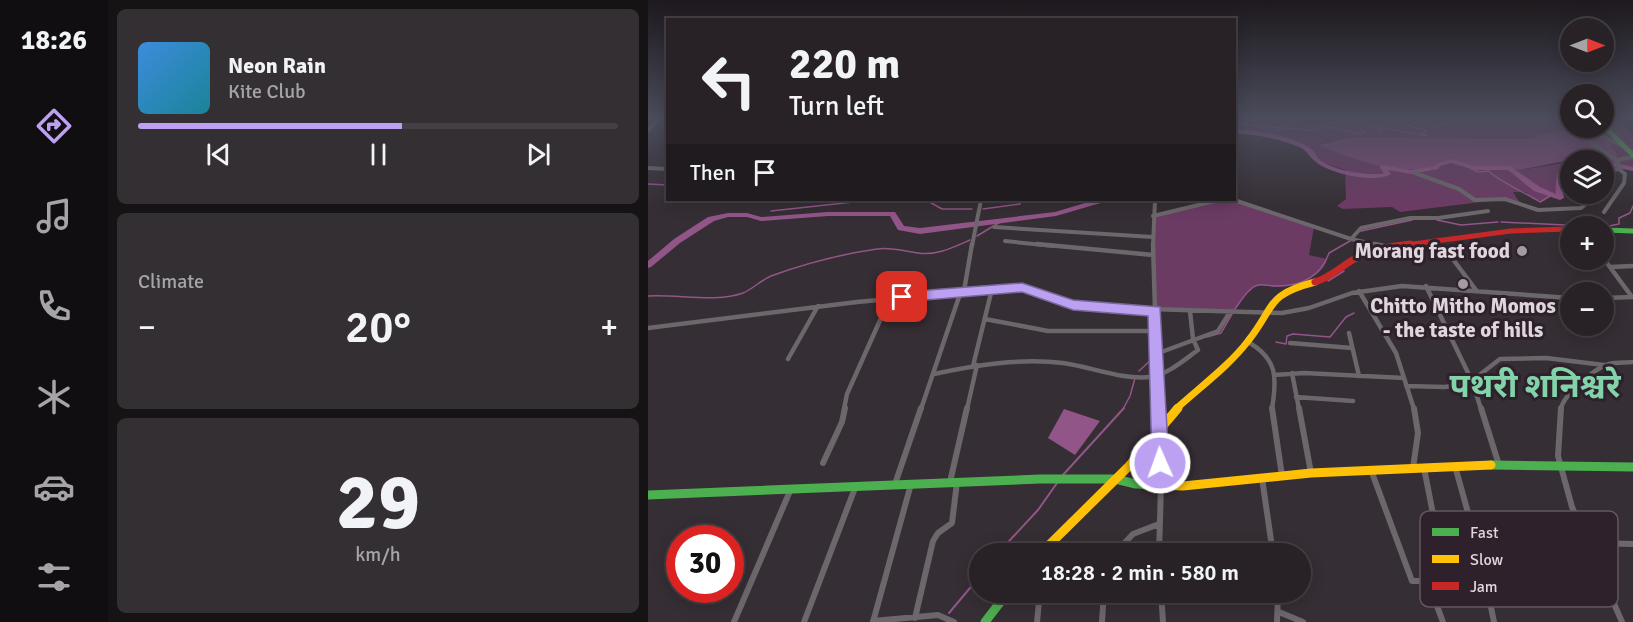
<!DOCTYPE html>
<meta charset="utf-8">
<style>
:root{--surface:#282227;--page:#342f33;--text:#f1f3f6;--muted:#a5a4a7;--line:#443f44;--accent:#bca0f2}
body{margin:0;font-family:Signika,"Noto Sans Devanagari",sans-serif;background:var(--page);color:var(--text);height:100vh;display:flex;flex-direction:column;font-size:22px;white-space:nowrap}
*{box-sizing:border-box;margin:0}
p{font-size:20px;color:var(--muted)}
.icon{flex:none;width:33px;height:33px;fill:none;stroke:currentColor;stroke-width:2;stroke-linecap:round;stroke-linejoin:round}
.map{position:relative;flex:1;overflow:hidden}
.sheet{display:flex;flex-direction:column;gap:9px;padding:9px;background:#161315;width:540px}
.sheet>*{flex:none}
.top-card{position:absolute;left:18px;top:18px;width:570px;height:183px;border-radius:0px;box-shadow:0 3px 15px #0003,0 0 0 2px var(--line);background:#282227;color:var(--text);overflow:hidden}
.needle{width:39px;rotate:90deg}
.tools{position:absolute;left:912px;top:18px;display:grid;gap:12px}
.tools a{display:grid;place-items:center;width:54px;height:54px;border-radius:50%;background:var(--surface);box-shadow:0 3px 15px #0003,0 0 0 2px var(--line);font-size:30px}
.speed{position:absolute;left:18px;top:525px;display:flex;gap:12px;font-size:30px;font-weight:700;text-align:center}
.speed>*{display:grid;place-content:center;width:78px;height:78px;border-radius:50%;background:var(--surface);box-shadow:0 3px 15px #0003,0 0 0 2px var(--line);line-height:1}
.speed .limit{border:9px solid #d22;background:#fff;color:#111}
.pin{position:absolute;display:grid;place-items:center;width:51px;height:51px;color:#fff;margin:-26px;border-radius:12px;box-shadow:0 3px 9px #0006}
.me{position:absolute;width:66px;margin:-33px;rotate:358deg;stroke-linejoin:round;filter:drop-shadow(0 0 4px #0008)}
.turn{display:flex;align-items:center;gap:21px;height:126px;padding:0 24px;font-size:27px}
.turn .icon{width:78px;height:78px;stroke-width:2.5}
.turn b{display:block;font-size:42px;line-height:51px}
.then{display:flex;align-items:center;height:57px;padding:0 24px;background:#0003;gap:12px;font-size:22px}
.big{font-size:45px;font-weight:600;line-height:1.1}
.sheet .card{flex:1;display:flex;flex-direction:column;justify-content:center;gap:9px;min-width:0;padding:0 21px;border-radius:9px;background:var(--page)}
.sheet .dial{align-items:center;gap:0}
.dial b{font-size:78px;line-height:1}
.song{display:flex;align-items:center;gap:18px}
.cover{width:72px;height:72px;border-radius:9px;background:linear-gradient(135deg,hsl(210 70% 55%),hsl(190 70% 35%))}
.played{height:6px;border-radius:3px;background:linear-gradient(90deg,var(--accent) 55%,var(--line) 55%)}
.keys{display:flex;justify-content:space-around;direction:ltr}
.heat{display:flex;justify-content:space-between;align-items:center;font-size:33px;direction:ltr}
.trip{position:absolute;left:321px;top:543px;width:342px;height:60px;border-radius:30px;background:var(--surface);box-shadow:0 3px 15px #0003,0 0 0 2px var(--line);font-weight:600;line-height:60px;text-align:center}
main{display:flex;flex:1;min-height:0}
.menu{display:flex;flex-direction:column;width:108px;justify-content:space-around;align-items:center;background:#100e10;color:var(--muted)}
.menu .icon{width:42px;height:42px}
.menu .current{color:var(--accent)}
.menu b{font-size:27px;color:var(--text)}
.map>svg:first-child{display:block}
.green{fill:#6b3b64}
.forest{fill:#814978}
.water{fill:#915588}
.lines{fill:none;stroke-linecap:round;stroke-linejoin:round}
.stream-far1{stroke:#915588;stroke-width:1.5}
.stream{stroke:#915588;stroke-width:2}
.river{fill:#915588;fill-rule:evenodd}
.street-far2{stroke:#6b676a;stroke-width:4}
.street-far1{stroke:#6b676a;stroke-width:4.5}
.street{stroke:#6b676a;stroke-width:6}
.fast-far1{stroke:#4caf50;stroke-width:5}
.fast{stroke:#4caf50;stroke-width:9}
.slow-far1{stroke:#ffc107;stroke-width:7}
.slow{stroke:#ffc107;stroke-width:9}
.jam-far1{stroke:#c62828;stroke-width:5}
.jam{stroke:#c62828;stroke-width:7}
.route{fill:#bca0f2;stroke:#7a689d;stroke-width:1.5}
.poi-dot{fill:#a49ba2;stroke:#2e212b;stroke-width:2}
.labels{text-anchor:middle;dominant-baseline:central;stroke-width:6;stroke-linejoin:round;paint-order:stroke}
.poi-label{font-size:21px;font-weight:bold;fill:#dfd6dd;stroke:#2e212b;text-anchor:end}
.town-label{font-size:33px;font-weight:bold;fill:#82d3a9;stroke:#2e212b}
.key{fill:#2e212b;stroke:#635760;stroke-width:1.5}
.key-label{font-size:16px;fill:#dfd6dd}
</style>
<main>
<nav class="menu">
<b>18:26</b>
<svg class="icon current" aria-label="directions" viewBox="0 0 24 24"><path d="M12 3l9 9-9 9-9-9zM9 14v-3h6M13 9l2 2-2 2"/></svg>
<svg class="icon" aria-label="music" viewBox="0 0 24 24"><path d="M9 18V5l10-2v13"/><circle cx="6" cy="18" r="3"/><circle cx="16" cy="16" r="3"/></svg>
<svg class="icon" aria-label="phone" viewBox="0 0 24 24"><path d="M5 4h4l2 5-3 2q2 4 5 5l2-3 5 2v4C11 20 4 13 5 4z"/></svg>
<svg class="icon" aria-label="climate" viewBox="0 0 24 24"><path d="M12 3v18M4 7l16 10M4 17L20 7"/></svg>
<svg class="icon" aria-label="car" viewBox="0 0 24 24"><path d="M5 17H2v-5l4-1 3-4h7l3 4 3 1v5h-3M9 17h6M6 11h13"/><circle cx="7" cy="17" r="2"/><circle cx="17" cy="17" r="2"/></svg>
<svg class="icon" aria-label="filters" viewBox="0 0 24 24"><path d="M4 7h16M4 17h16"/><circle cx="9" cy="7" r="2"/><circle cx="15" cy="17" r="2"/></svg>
</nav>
<section class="sheet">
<div class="card">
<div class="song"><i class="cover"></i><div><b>Neon Rain</b><p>Kite Club</p></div></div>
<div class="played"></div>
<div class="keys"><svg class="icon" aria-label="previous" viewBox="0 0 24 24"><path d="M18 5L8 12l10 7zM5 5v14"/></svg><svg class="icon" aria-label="pause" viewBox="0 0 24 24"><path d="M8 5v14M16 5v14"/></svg><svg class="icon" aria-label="next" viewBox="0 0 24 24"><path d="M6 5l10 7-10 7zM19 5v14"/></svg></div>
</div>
<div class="card"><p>Climate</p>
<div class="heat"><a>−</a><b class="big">20°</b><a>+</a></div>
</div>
<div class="card dial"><b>29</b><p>km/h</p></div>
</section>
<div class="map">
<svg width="985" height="622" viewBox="0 0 985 622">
<rect width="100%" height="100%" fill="#352e34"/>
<!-- green -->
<path class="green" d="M587,119H653L655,123L661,124L703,119H922V128H956V119H969L985,133V169L970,166L969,154L963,146L964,143L945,128L889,134L886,139L705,137L671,144L734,167L763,172L803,161L836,169L848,166L871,170L917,163L911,182L912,198L902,196L896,201L884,199L878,192H865L874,206L857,199L752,212L744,207L695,209L689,206L698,199L697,170L669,161C658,136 611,133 587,131Z
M571,200H586L666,227L661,255L679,259C676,277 645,287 628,287C620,287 612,283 604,288C597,293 591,304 586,310L507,311L505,216Z"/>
<!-- forest -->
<path class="forest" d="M945,128L965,143L963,146L969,154L970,166L956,163V160H922L871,170L848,166L827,168L803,161L790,165L788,168C746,175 709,161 670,145L705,137L886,139L889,134Z"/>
<!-- water -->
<path class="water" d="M416,409L452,421L427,455L400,438Z"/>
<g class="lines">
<!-- stream-far1 -->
<path class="stream-far1" d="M774,119L784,120L780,124L790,127L798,123L806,126L810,122L800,119
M860,119H871
M586,124L660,130H670L672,126H676L712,134L717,132L712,130L715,125L721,124L733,132L731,127L779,136L774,133L779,131L761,126L773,119
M812,163L830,172L841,171C848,180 880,194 892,202L902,196
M0,184L20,185
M278,200L294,209H324
M335,209L372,204L374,200
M123,211L224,200
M789,220L813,225L850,222
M853,222L937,226
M956,227L971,224V218L982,213L985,206
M713,231L764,220
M329,236L357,219
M680,281L696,271
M0,296C30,294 68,303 95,293C105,289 113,280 123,276C156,264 194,254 229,249C243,247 256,251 270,253C288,256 306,247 322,240
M587,309C593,301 600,288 610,285C616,284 623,286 629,286C654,286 673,276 681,253L702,241
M559,337L573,333L584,314
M628,342L638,344L639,336L645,334L682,337L698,317L706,313
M491,371L505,358
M475,409L482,396L487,378"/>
<!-- stream -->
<path class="stream" d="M414,476L476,408
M349,554L390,510L409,483
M301,613L332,576"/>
<!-- river -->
<path class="river" d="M586,129C610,131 637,134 659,146C665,149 667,154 671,159C685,171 716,175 734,174L736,173L731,167L734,165L763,170L786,166L788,164L803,159L827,166H862L892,187L908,194C907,180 909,164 924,160C930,158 933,158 938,160H922V166C913,174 914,186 916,198L912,200L886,191L860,170H827L803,163L792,166L790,169L763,174L740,170L743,174C728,184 682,174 668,162C661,157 659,150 651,147C630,138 608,135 586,133Z
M956,161L985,167V171L956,165Z
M447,200H457L456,202L408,216L272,234L250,230L242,216H180L113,221L99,217H80L66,221L32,243L3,267L0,268V261L26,239L60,217L80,213H99L113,217L180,212H247L256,226L272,228L407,212Z"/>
<!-- street-far2 -->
<path class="street-far2" d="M0,130L11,119
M969,160L985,157
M0,168L20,169
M956,171L971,169L969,160L943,143L940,134C954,133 963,142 976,146
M767,173L811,189L827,200L857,199L890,210L933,208L950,194
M586,200L703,239L734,246
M956,212L976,183L977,174L971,169
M505,216L571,200
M346,227L505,237
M703,239L713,228L762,218H790L840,211
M357,241L405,246
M324,246L333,200
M505,246L507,200"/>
<!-- street-far1 -->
<path class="street-far1" d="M389,244L505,255
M505,244L510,409
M727,244L736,246
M804,258L828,290
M956,259L984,297
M962,267L985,266
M778,286L824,381L833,409
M316,291L324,244
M711,291L748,353L766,409
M956,298L985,297
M337,319L400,331H507
M0,328L209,302L363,288L382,290L437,307L634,313L661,308L704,293L754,286L922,298
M701,333L711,376
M600,342C630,359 629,378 624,409
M642,343L704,348
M508,354L570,331L582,312
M140,359L170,306
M325,366L344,289
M644,373L651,409
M286,374C328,365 372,358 415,363C444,367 473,380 502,377C519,375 536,360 550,350L545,339L542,311
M626,375L656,373L756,378
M758,386L797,387L821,383L852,359L898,358L956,365
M648,397L705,401
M196,409L199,394L242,298
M273,409L313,291
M319,409L329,365
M913,409C915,395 947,368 961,364C968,362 978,363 985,362"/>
<!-- street -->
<path class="street" d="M510,408L513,485L511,554
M624,408L634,476
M651,408L663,473
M833,408L851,465
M913,408L910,456L924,507L974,622
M175,463L194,422L197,408
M807,466L834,563L846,622
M765,468L770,433L766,408
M723,470L764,581H796L798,580L776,468
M614,478L625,554
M302,482L319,408
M247,484L273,408
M940,543L985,544
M466,554L485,534L511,524
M798,580L837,586
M780,582L795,622
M513,592L515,622
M631,612L655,622
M267,618L285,541L290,533L304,523L309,482
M225,621L290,615L306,622
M86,622L142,491
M156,622L207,488
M225,622L263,484
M389,622L392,592
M454,622L456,592
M629,622L630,592"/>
<!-- fast-far1 -->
<path class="fast-far1" d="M956,126L985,155
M956,230L985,231"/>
<!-- fast -->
<path class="fast" d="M843,465L985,467
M0,495L392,479H467L488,484L512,485
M337,622L360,592"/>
<!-- slow-far1 -->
<path class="slow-far1" d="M528,409C552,387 581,366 600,341C628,306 617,295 667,282"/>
<!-- slow -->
<path class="slow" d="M512,485L535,486L663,473L843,465
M392,554L481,466L530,408"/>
<!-- jam-far1 -->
<path class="jam-far1" d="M750,246L863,231L922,229"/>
<!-- jam -->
<path class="jam" d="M667,282C684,277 695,264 712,256C728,249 744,246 762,244"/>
</g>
<!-- sky -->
<linearGradient id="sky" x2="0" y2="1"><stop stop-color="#1d191d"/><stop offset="0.57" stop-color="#4b4c5c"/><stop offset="1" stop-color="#4b4c5c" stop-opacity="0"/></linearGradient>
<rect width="985" height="207" fill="url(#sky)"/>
<!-- route -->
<path class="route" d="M374,283L425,300L512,307L521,463L518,469L512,471L506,469L504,463L500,316L425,310L374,292L254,302L247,297L254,292Z"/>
<!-- markers -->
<g class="poi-dot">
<circle cx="874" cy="251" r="6"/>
<circle cx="815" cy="284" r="6"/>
</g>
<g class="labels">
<!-- poi labels -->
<g class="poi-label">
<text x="862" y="251">Morang fast food</text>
<text x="815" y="306" text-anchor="middle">Chitto Mitho Momos<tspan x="815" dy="24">- the taste of hills</tspan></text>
</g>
<!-- town labels -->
<g class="town-label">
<text x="887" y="386">पथरी शनिश्चरे</text>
</g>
</g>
<!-- legend -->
<rect x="772" y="511" width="198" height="96" rx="9" class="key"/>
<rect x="784" y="528" width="27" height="8" fill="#4caf50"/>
<rect x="784" y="555" width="27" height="8" fill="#ffc107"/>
<rect x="784" y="582" width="27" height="8" fill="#c62828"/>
<g class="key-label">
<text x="822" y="538">Fast</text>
<text x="822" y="565">Slow</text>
<text x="822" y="592">Jam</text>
</g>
</svg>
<div class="tools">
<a><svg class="needle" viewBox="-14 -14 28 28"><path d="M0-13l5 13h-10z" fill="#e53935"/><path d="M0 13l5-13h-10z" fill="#a5a4a7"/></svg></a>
<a><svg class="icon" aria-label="search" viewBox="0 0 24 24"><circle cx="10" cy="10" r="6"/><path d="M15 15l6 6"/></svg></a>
<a><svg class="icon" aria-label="layers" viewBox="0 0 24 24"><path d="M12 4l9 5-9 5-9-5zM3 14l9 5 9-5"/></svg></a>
<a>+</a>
<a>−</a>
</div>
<div class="speed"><div class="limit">30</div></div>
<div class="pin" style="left:254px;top:297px;background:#d93025"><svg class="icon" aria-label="arrive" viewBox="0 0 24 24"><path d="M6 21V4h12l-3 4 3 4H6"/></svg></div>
<svg class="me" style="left:512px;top:463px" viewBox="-20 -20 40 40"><circle r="17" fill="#bca0f2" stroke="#fff" stroke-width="3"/><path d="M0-11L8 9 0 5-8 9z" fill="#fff"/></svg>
<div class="trip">18:28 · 2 min · 580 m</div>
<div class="top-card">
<div class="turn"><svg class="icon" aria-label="left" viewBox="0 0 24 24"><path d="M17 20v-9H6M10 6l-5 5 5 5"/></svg><div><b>220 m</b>Turn left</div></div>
<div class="then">Then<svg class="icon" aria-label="arrive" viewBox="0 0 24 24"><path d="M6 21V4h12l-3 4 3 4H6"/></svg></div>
</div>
</div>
</main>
